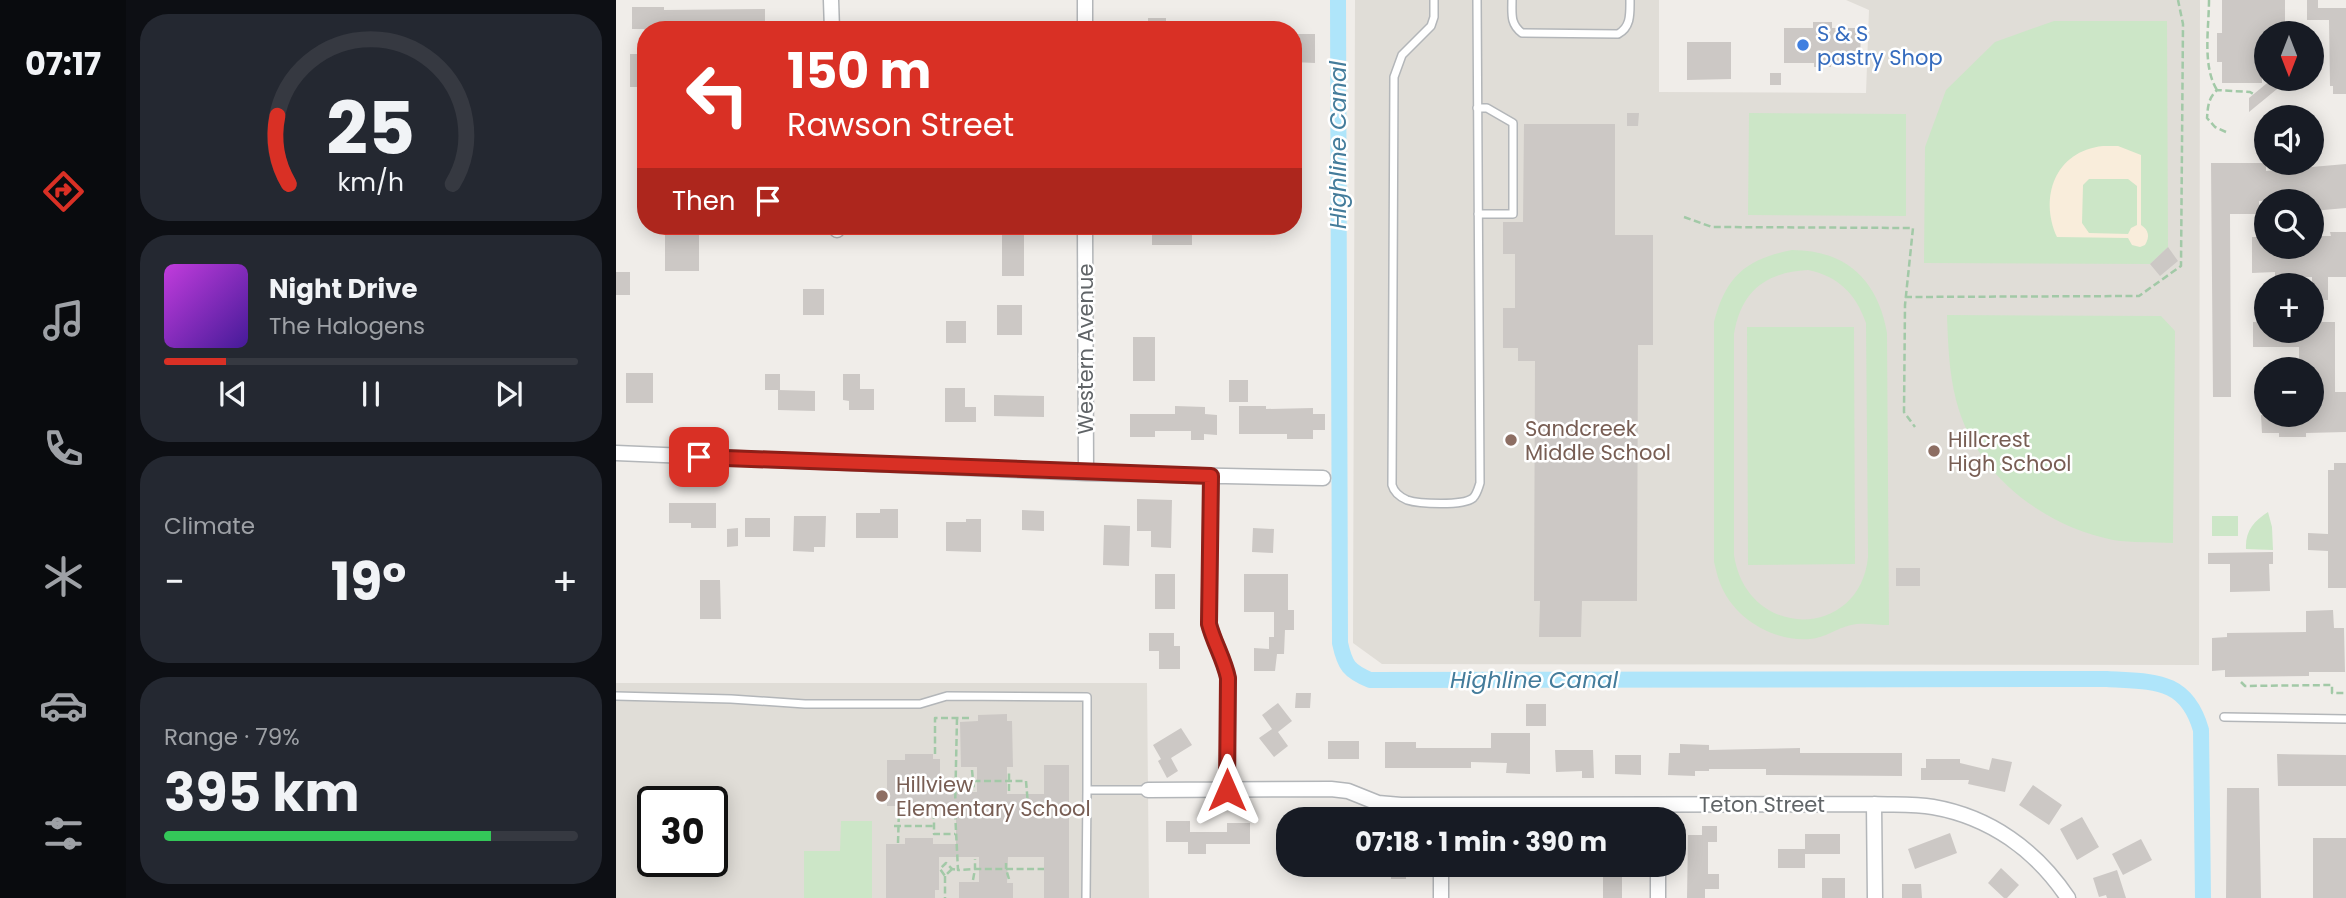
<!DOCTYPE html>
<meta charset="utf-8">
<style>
:root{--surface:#171b24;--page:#242831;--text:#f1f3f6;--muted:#9ea1a6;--line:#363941;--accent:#d93025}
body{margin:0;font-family:Poppins,sans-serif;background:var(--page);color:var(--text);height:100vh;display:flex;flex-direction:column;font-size:26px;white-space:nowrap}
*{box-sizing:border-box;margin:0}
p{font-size:23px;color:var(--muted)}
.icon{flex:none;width:38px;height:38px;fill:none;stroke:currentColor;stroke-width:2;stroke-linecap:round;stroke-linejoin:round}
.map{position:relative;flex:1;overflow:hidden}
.sheet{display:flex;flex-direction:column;gap:14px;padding:14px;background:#0d0f14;width:490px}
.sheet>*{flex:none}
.banner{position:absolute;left:21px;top:21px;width:665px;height:214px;border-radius:28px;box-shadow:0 4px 18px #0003;background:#d93025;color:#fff;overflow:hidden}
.needle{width:46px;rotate:180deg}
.tools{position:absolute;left:1638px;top:21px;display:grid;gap:14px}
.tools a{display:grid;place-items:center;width:70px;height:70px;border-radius:50%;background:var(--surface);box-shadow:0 4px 18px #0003;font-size:35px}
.speed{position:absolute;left:21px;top:786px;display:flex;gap:14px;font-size:35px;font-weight:700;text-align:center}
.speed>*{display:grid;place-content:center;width:91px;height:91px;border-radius:50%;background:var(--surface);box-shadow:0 4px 18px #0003;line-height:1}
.speed .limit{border:4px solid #111;border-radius:10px;background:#fff;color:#111}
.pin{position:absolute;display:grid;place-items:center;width:60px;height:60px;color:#fff;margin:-30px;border-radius:14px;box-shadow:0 4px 10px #0006}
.me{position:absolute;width:77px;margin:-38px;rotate:0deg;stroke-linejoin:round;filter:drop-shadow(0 0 5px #0008)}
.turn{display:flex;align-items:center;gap:24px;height:147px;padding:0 35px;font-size:32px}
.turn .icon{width:91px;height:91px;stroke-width:2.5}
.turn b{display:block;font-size:49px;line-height:60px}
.then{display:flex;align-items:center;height:66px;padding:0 35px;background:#0003;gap:14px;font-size:26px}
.big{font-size:52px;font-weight:700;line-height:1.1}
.sheet .tile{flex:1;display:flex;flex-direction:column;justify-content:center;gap:10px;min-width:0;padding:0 24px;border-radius:28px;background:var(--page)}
.sheet .dial{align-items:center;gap:0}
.dial svg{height:182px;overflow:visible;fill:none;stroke:var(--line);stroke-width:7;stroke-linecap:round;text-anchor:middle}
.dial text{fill:var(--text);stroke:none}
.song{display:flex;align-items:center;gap:21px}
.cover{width:84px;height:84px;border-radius:10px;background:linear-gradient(135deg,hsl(290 70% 55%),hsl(260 70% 35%))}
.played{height:7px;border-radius:4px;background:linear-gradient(90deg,var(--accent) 15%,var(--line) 15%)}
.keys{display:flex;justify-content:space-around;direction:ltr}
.heat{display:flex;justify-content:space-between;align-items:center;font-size:38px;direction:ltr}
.charge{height:10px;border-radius:5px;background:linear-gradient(90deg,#34c759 79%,var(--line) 0)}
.trip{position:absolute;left:660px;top:807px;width:410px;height:70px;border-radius:28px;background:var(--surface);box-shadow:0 4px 18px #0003;font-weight:700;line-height:70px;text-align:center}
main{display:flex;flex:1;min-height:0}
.tabs{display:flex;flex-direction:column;width:126px;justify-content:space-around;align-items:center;background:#090b0e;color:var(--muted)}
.tabs .icon{width:49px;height:49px}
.tabs .current{color:var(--accent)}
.tabs b{font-size:32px;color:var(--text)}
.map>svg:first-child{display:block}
.education{fill:#e0ddd7;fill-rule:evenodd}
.green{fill:#cce6c7;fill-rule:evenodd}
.sand{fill:#f9eddb;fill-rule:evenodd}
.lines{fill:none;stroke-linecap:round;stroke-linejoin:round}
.canal{stroke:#afe5fa;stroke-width:16}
.building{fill:#ccc8c5}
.lane-casing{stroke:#b3b6b9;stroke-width:10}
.street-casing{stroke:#b3b6b9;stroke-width:17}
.path{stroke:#a2c9a7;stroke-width:2.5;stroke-dasharray:7 3.5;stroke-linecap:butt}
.lane{stroke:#fff;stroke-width:7}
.street{stroke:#fff;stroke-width:14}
.route-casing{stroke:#8d1f18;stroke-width:18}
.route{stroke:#d93025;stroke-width:12}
.shop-dot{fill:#3f7fe0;stroke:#fff;stroke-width:2.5}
.education-dot{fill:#8d6e63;stroke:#fff;stroke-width:2.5}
.labels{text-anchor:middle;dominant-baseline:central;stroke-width:5;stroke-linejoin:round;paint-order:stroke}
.shop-label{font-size:21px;fill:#366cbe;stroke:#fff;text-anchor:start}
.street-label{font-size:21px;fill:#606467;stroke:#fff}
.education-label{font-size:21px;fill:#785e54;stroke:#fff;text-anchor:start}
.water-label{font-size:23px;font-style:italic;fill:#447c9b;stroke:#fff}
</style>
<main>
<nav class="tabs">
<b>07:17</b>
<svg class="icon current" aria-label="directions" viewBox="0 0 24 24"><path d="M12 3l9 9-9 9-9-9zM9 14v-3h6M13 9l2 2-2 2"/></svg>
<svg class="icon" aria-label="music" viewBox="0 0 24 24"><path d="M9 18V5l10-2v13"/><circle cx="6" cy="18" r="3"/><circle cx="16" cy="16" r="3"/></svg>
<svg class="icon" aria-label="phone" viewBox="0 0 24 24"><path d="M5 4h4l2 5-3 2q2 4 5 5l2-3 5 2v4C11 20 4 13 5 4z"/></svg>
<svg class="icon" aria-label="climate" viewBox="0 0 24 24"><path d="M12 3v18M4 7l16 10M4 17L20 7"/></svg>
<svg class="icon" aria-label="car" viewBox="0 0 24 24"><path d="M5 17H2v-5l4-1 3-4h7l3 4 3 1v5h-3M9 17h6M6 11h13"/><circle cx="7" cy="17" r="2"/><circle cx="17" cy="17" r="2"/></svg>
<svg class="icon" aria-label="filters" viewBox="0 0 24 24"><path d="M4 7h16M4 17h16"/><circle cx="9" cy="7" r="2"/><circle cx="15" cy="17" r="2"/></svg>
</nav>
<section class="sheet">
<div class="tile dial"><svg viewBox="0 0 100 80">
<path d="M14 69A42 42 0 1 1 86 69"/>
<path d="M14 69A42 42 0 0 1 9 39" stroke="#d93025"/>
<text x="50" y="56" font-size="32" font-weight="700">25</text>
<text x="50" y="72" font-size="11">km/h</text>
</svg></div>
<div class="tile">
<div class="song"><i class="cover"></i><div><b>Night Drive</b><p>The Halogens</p></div></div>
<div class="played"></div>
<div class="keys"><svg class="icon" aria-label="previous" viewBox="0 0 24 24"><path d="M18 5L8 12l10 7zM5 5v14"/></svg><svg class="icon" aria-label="pause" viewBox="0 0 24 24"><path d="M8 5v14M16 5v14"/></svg><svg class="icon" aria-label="next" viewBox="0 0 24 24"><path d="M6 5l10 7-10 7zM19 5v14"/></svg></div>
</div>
<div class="tile"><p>Climate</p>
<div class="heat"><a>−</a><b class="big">19°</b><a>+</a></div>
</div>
<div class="tile"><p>Range · 79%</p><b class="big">395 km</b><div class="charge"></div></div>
</section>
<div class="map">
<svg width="1730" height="898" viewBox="0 0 1730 898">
<rect width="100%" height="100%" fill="#f0ede9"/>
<!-- education -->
<path class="education" d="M739,0H1043V92L1250,93L1253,10L1230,0H1584L1583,665L766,664L737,643Z
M0,683H531L533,898H0ZM37,802H96V861H37Z"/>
<!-- green -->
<path class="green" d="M1438,21H1551L1552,247L1534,264L1308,263L1309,147L1330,90L1379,42Z
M1133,113L1290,114V216L1132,215Z
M1176,250C1230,250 1262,280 1271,333L1273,625C1261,625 1246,622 1235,625C1221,628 1209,638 1194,639C1157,642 1117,618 1104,583C1101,576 1100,569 1098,562V322C1110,276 1130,259 1176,250ZM1192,270C1222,276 1240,294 1250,323L1252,557C1244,640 1131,641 1118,555V334C1125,291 1150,272 1192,270Z
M1331,315L1545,316L1559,331L1557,543C1537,542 1516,543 1497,540C1425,525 1359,474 1340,400C1333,372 1332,344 1331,315Z
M1131,327H1238L1239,564L1132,565Z
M1652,512L1656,527L1657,550L1630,549C1629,531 1638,521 1652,512Z
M1596,516H1622V536H1596Z
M225,821H256V898H188V851H224Z"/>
<!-- sand -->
<path class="sand" d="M1487,146H1502L1525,155V225C1533,230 1534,237 1529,245L1524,247L1516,245L1512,238L1441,237C1423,197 1439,151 1487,146ZM1473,179H1512L1521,186V225L1515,228L1512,234L1473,233L1466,223L1467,185Z"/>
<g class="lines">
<!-- canal -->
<path class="canal" d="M722,0L724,643C729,666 733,671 754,680L1491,679C1537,682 1570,678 1585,730L1587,898"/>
</g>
<!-- building -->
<path class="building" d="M1606,0H1669V33H1646V83H1606V62H1601V33H1606Z
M1691,0H1702V8H1730V94H1717V86H1714L1713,20H1691Z
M16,7H48V10L149,9V30L16,29Z
M532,18H550V30H532Z
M1197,22H1216V28H1245L1244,65H1215V67H1198V63H1168V28H1197Z
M677,34H699V63L677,62Z
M1071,42H1115V79L1071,80Z
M14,54H30V87H14Z
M1154,73H1165V85H1154Z
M1656,79H1665L1661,89L1633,112V98Z
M1011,113H1023L1022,126H1011Z
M908,124H999V235H1037V345H1022L1021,601H966L965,637H923L924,601H918L919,361H902V348H887V308H899V254H887V222H907Z
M1595,163H1650V171L1730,164V208L1696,211V201H1643V214H1614L1615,397H1597Z
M56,226H83V271H49V228H56Z
M536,226H576V245H536Z
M386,229H408V276H386Z
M1714,232H1730V277H1712V300H1696V277L1659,278V272L1636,273V237H1650V247H1696V236H1715Z
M1552,247L1562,261L1544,276L1534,264Z
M0,272H14V295H0Z
M187,289H208V315H187Z
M381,305H406V335H381Z
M330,321H350V343H330Z
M1637,322H1650V331H1696V322H1719V392H1730V432L1690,433V437H1663V433H1646L1645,415H1696V369H1683V347H1637Z
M517,337H539V381H517Z
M10,373H37V403H10Z
M149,374H164V390H149Z
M227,374H244V389H258V410H233V401L227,400Z
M613,380H632V402H613Z
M329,388H349V407H360V422H329Z
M162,390L199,391V411L162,410Z
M378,395L428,396V417L378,416Z
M559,406L589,407V414L601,415V435L588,434V440H575V431H539V437H514V414H559Z
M623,406H650V409L697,408V414H709V430H697V439H671V434H623Z
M1718,463H1730V588H1712V551L1692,550V533L1712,534V470H1718Z
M521,499L556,500L555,548L535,547V531H521Z
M53,503H100V528H75V523H53Z
M264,509H282V538H240V513H264Z
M406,510L428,511V531L406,530Z
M178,516H210L209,547H198V552L177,551Z
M129,518H154V537H129Z
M350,519H365V552L330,551V522H350Z
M488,525L514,526L513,566L487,565Z
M122,528V546L111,547V529Z
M637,528L658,529L657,553L636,552Z
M1657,552V564H1653L1654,591L1614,592V564H1592V553Z
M1280,568H1304V586H1280Z
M539,574H559V609H539Z
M628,574H672V610H678V630H669L668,654H661L659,671H638V648L653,649V637H658V612H628Z
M84,580H104L105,619H84Z
M1717,610L1718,628H1728L1729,672H1693V676L1609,677V670L1596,671V638L1611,637V633L1690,632V611Z
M533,633H558V646H564V669H543V651H533Z
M680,693H695L694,708H679Z
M662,703L676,721L662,732L672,746L658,757L643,738L656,729L646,715Z
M910,704H930V726H910Z
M391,714V721H396L397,767H391V794H428V765H453V898H428V857H392L391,883H397V898H343V882H363V857H323V890H319V898H270V844H289V838H317V844H340V806H317V812L289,811V806H271V760H289V754H317V759H324V792H361V767H345L344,722L362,721V715Z
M565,728L576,745L555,758L562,771L551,778L542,761L545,759L537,745Z
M875,733H914V774L890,773L891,763L855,762V768H769V742H800V748H875Z
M712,741H743V759H712Z
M1064,744L1093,745V750L1184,748V753H1286V776L1150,775V769H1093V771H1079V776L1052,775L1053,753H1064Z
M939,750H977L978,778H966V771L940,772Z
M1661,754L1730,755V786H1662Z
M999,755H1025V775L999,774Z
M1376,758L1396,762L1389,792L1352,784L1353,780H1305V768H1310V759H1344V763L1373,770Z
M1417,785L1446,805L1433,825L1403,805Z
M1611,788H1643L1645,898H1610Z
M1466,817L1483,847L1461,860L1444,829Z
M550,821H574V832H611V823H634V844H590V854H572V842H550Z
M1086,826H1101V842H1092V874H1103V889H1089V898H1071L1072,835H1086Z
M1334,833L1341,853L1299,869L1292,849Z
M1189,834H1224V854H1189Z
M1697,838H1730V898H1697Z
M1525,839L1536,860L1507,875L1496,854Z
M1162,849H1189V868H1162Z
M775,864H790V879H775Z
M1385,868L1403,885L1391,898H1388L1372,883Z
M1501,870L1510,898H1491L1490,895L1483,897L1477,878Z
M987,877H1006V898H987Z
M1206,878H1229V898H1206Z
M1286,884H1305L1306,898H1286Z"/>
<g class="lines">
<!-- lane casing -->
<g class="lane-casing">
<path id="lane" d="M818,0V17L815,26L786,55L778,77L776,485C778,492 784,497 791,500C803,504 847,506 857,498C861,494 862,489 864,483L861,0
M896,0C896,14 894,24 906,33L1002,34C1015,27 1014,14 1014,0
M861,108H871L897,123V214H862
M0,696L115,699L189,704H304L331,696L471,697V790
M1608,717L1730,719
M470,898L471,790H532"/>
</g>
<!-- street casing -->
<g class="street-casing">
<path id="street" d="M215,0L216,30
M469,0V30
M221,226V230
M469,226L470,473
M0,453L470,473L707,478
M595,476L593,624C598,643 608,658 612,678L611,790
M532,790L715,789L732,791L762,803L785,805L1258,804C1277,805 1298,804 1317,807C1374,817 1420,850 1452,898
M1258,804L1259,898
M1043,805V819
M825,864V898
M1042,898V864"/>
</g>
<!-- path -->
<path class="path" d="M1593,0C1593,28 1586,66 1601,90
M1610,132L1599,127L1591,118C1592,106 1592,99 1601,90L1634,92L1639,95
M1068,217L1096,227L1297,228L1289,305L1288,412L1299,427
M1289,297L1523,296L1565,266L1567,24L1562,0
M1625,682L1629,686L1716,685V693H1730
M341,718L339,811L342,870L359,869V859
M319,754V718H356
M356,770L358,791
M326,781H410L412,805H425
M393,791V770
M318,812V834H339
M278,826H318
M282,843L283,808
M336,869L329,876L324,869L330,863L336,869L342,870
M329,876V898
M393,879L390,869H428
M357,880L359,869H390V863"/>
<!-- lane -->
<use href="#lane" class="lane"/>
<!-- street -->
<use href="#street" class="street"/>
</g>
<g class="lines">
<!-- route casing -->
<g class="route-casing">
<path id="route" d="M83,457L595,476L593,624C598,643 608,659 612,678L611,790"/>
</g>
<!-- route -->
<use href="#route" class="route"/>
</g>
<!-- markers -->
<circle class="shop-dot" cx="1187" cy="45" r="7"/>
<g class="education-dot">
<circle cx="895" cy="440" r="7"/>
<circle cx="1318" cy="451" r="7"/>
<circle cx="266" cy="796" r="7"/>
</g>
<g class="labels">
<!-- shop labels -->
<g class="shop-label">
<text x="1201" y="33">S &amp; S<tspan x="1201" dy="24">pastry Shop</tspan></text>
</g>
<!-- street labels -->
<g class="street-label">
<text transform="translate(469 349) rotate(-90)">Western Avenue</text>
<text x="1146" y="804">Teton Street</text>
</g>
<!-- education labels -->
<g class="education-label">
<text x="909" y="428">Sandcreek<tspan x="909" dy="24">Middle School</tspan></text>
<text x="1332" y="439">Hillcrest<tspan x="1332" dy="24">High School</tspan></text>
<text x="280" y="784">Hillview<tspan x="280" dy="24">Elementary School</tspan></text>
</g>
<!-- water labels -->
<g class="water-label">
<text transform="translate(722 145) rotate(-90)">Highline Canal</text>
<text x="918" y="680">Highline Canal</text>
</g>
</g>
</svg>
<div class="tools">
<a><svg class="needle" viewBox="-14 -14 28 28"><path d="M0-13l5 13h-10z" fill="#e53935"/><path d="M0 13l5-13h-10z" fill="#9ea1a6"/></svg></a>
<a><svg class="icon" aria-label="sound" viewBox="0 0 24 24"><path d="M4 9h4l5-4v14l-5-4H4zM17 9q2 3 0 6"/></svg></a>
<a><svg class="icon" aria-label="search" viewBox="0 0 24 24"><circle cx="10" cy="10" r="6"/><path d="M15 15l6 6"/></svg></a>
<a>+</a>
<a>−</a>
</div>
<div class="speed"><div class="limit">30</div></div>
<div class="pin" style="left:83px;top:457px;background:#d93025"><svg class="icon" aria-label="arrive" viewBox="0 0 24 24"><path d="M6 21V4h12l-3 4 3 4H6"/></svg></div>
<svg class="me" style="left:611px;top:790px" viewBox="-20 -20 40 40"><path d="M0-17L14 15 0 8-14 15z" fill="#d93025" stroke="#fff" stroke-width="4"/></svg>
<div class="trip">07:18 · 1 min · 390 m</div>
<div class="banner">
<div class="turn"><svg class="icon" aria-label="left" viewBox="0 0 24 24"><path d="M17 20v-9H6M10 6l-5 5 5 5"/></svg><div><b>150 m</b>Rawson Street</div></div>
<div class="then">Then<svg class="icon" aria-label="arrive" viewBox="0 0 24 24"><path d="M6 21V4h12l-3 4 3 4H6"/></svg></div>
</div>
</div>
</main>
